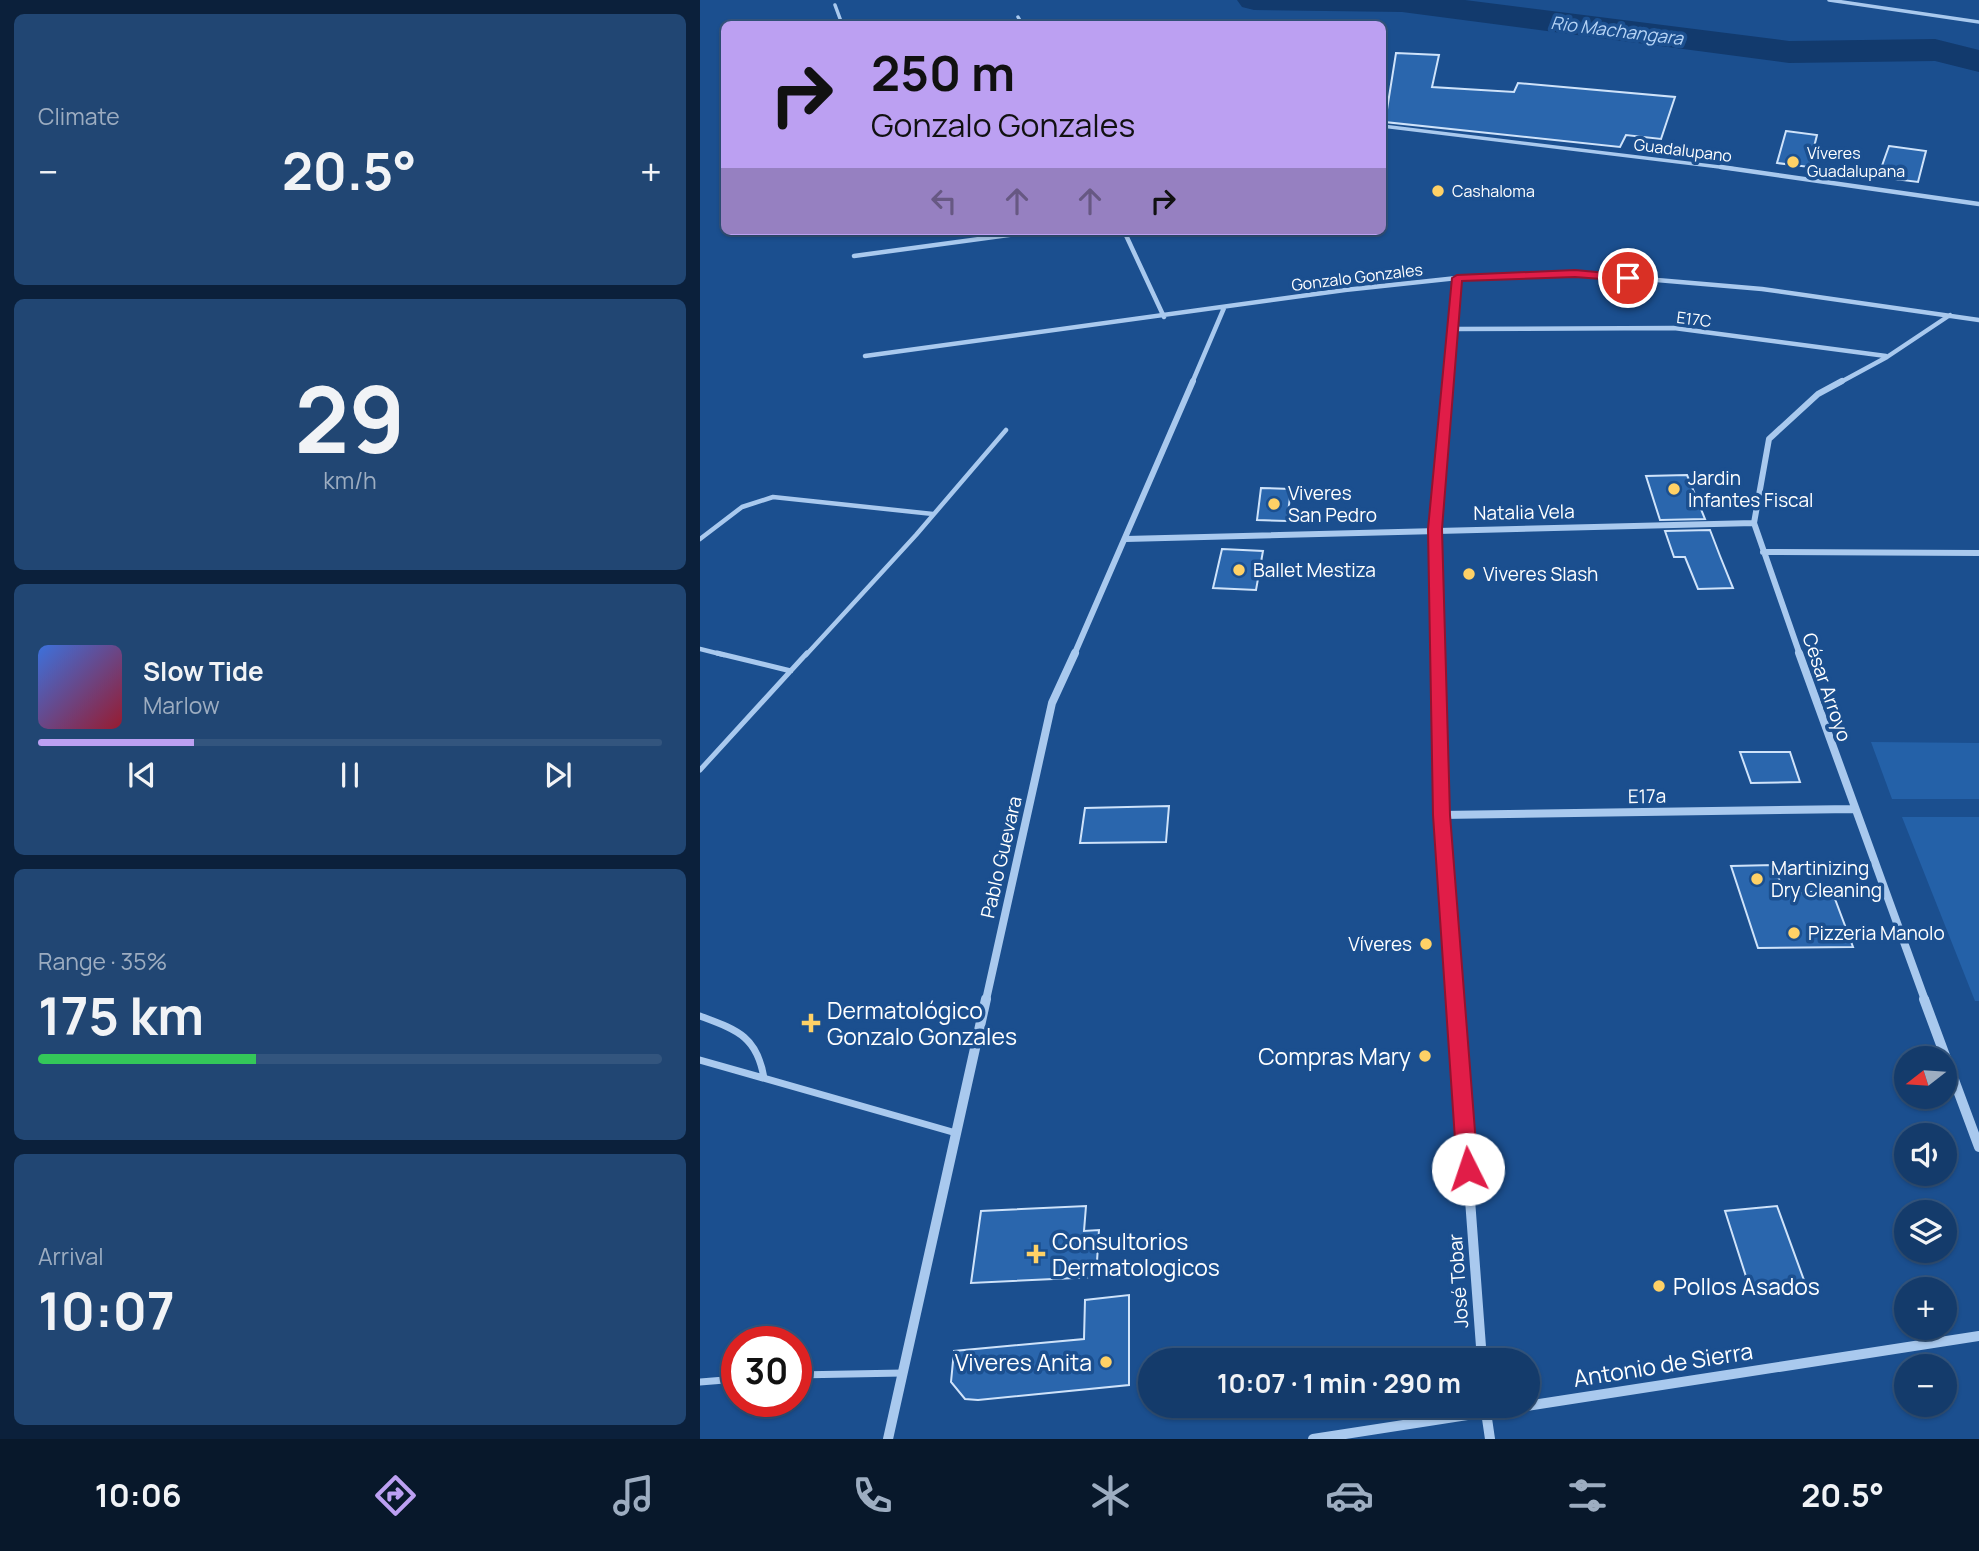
<!DOCTYPE html>
<meta charset="utf-8">
<style>
:root{--surface:#143b6b;--page:#214673;--text:#f1f3f6;--muted:#9dadc1;--line:#33557e;--accent:#bca0f2}
body{margin:0;font-family:Manrope,sans-serif;background:var(--page);color:var(--text);height:100vh;display:flex;flex-direction:column;font-size:26px;white-space:nowrap}
*{box-sizing:border-box;margin:0}
p{font-size:23px;color:var(--muted)}
.icon{flex:none;width:38px;height:38px;fill:none;stroke:currentColor;stroke-width:2;stroke-linecap:round;stroke-linejoin:round}
.map{position:relative;flex:1;overflow:hidden}
.drawer{display:flex;flex-direction:column;gap:14px;padding:14px;background:#0b203b;width:700px}
.drawer>*{flex:none}
.guide{position:absolute;left:21px;top:21px;width:665px;height:214px;border-radius:10px;box-shadow:0 2px 5px #0004,0 0 0 2px var(--line);background:#bca0f2;color:#111;overflow:hidden}
.needle{width:46px;rotate:253deg}
.controls{position:absolute;left:1194px;top:1046px;display:grid;gap:14px}
.controls a{display:grid;place-items:center;width:63px;height:63px;border-radius:50%;background:var(--surface);box-shadow:0 2px 5px #0004,0 0 0 2px var(--line);font-size:35px}
.speed{position:absolute;left:21px;top:1326px;display:flex;gap:14px;font-size:35px;font-weight:700;text-align:center}
.speed>*{display:grid;place-content:center;width:91px;height:91px;border-radius:50%;background:var(--surface);box-shadow:0 2px 5px #0004,0 0 0 2px var(--line);line-height:1}
.speed .limit{border:10px solid #d22;background:#fff;color:#111}
.pin{position:absolute;display:grid;place-items:center;width:60px;height:60px;color:#fff;margin:-30px;border:4px solid #fff;border-radius:50%;box-shadow:0 2px 7px #0007}
.me{position:absolute;width:77px;margin:-38px;rotate:356deg;stroke-linejoin:round;filter:drop-shadow(0 0 5px #0008)}
.turn{display:flex;align-items:center;gap:24px;height:147px;padding:0 35px;font-size:32px}
.turn .icon{width:91px;height:91px;stroke-width:2.5}
.turn b{display:block;font-size:49px;line-height:60px}
.lanes{display:flex;align-items:center;height:66px;padding:0 35px;background:#0003;justify-content:center;gap:35px;direction:ltr}
.lanes .off{opacity:.35}
.big{font-size:52px;font-weight:700;line-height:1.1}
.drawer .card{flex:1;display:flex;flex-direction:column;justify-content:center;gap:10px;min-width:0;padding:0 24px;border-radius:10px;background:var(--page)}
.drawer .dial{align-items:center;gap:0}
.dial b{font-size:91px;line-height:1}
.song{display:flex;align-items:center;gap:21px}
.cover{width:84px;height:84px;border-radius:10px;background:linear-gradient(135deg,hsl(220 70% 55%),hsl(350 70% 35%))}
.played{height:7px;border-radius:4px;background:linear-gradient(90deg,var(--accent) 25%,var(--line) 25%)}
.keys{display:flex;justify-content:space-around;direction:ltr}
.heat{display:flex;justify-content:space-between;align-items:center;font-size:38px;direction:ltr}
.charge{height:10px;border-radius:5px;background:linear-gradient(90deg,#34c759 35%,var(--line) 0)}
.trip{position:absolute;left:438px;top:1348px;width:402px;height:70px;border-radius:35px;background:var(--surface);box-shadow:0 2px 5px #0004,0 0 0 2px var(--line);font-weight:700;line-height:70px;text-align:center}
.menu{display:flex;height:112px;justify-content:space-around;align-items:center;background:#08182b;color:var(--muted)}
.menu .icon{width:49px;height:49px}
.menu .on{color:var(--accent)}
.menu b{font-size:32px;color:var(--text)}
main{display:flex;flex:1;min-height:0}
.map>svg:first-child{display:block}
.green{fill:#2461a8}
.lines{fill:none;stroke-linecap:round;stroke-linejoin:round}
.river{fill:#123a6d;fill-rule:evenodd}
.building{fill:#2a66ad;stroke:#cfe3fa;stroke-width:2}
.lane-far2{stroke:#a9c9ee;stroke-width:4.5}
.lane-far1{stroke:#a9c9ee;stroke-width:5}
.lane{stroke:#a9c9ee;stroke-width:7}
.street-far4{stroke:#a9c9ee;stroke-width:3.5}
.street-far3{stroke:#a9c9ee;stroke-width:4.5}
.street-far2{stroke:#a9c9ee;stroke-width:6}
.street-far1{stroke:#a9c9ee;stroke-width:8}
.street{stroke:#a9c9ee;stroke-width:10}
.route{fill:#e11d48;stroke:#92132f;stroke-width:2}
.poi-dot{fill:#ffd166;stroke:#1b4f8f;stroke-width:2.5}
.labels{text-anchor:middle;dominant-baseline:central;stroke-width:7;stroke-linejoin:round;paint-order:stroke}
.far-street-label{font-size:16px;fill:#fff;stroke:#1b4f8f}
.far-poi-label{font-size:16px;fill:#fff;stroke:#1b4f8f;text-anchor:start}
.far-water-label{font-size:18px;font-style:italic;fill:#b5d3f5;stroke:#1b4f8f}
.poi-label{font-size:19px;fill:#fff;stroke:#1b4f8f;text-anchor:start}
.street-label{font-size:19px;fill:#fff;stroke:#1b4f8f}
.near-poi-label{font-size:23px;fill:#fff;stroke:#1b4f8f;text-anchor:start}
.near-street-label{font-size:23px;fill:#fff;stroke:#1b4f8f}
</style>
<main>
<section class="drawer">
<div class="card"><p>Climate</p>
<div class="heat"><a>−</a><b class="big">20.5°</b><a>+</a></div>
</div>
<div class="card dial"><b>29</b><p>km/h</p></div>
<div class="card">
<div class="song"><i class="cover"></i><div><b>Slow Tide</b><p>Marlow</p></div></div>
<div class="played"></div>
<div class="keys"><svg class="icon" aria-label="previous" viewBox="0 0 24 24"><path d="M18 5L8 12l10 7zM5 5v14"/></svg><svg class="icon" aria-label="pause" viewBox="0 0 24 24"><path d="M8 5v14M16 5v14"/></svg><svg class="icon" aria-label="next" viewBox="0 0 24 24"><path d="M6 5l10 7-10 7zM19 5v14"/></svg></div>
</div>
<div class="card"><p>Range · 35%</p><b class="big">175 km</b><div class="charge"></div></div>
<div class="card"><p>Arrival</p><b class="big">10:07</b></div>
</section>
<div class="map">
<svg width="1279" height="1439" viewBox="0 0 1279 1439">
<rect width="100%" height="100%" fill="#1b4f8f"/>
<!-- green -->
<path class="green" d="M1171,742L1279,743V799H1192Z
M1202,817H1279V1001H1275Z"/>
<g class="lines">
<!-- river -->
<path class="river" d="M537,0H765L1089,41L1235,39L1279,50V72L1235,61L1089,63L702,12L554,10L542,7Z"/>
</g>
<!-- building -->
<path class="building" d="M696,53L739,55L732,87L814,92L818,83L975,97L961,139L926,135L920,147L685,122Z
M1086,131L1117,135L1109,167L1077,163Z
M1189,146L1226,151L1218,182L1178,177Z
M987,475L1005,519L960,520L946,476Z
M561,488L591,489L587,521L557,520Z
M1010,530L1020,556L1033,588L998,589L985,557H974L965,531Z
M522,549L563,551L556,590L513,588Z
M1040,752H1090L1100,782L1051,783Z
M469,806L466,842L380,843L385,808Z
M1074,865L1084,893L1132,891L1153,947L1058,948L1031,866Z
M386,1206L384,1231L399,1230L396,1277L271,1283L281,1211Z
M1077,1206L1105,1283L1050,1289L1025,1211Z
M429,1295V1385L278,1400L265,1399L251,1382L254,1351L384,1339L385,1300Z"/>
<g class="lines">
<!-- lane-far2 -->
<path class="lane-far2" d="M0,539L42,507L73,497L233,514
M0,649L24,655
M106,655L216,535L306,430"/>
<!-- lane-far1 -->
<path class="lane-far1" d="M17,653L91,671
M0,770L107,653"/>
<!-- lane -->
<path class="lane" d="M0,1016C37,1030 57,1036 64,1078
M0,1060L256,1133
M96,1375L203,1373
M0,1382L37,1379"/>
<!-- street-far4 -->
<path class="street-far4" d="M1129,0L1279,22
M135,5L142,24
M318,17L322,24
M682,126L1036,169"/>
<!-- street-far3 -->
<path class="street-far3" d="M1021,167L1279,204
M424,231L464,317
M154,256L339,231
M755,329L974,328L1186,356
M165,356L645,290L757,278L875,273L1062,289L1279,320
M492,383L524,308
M748,383L757,278
M1139,383L1187,357L1250,315"/>
<!-- street-far2 -->
<path class="street-far2" d="M426,539L1054,523
M1063,552L1279,553
M374,655L493,381
M738,655L735,529L748,381
M1100,655L1054,523L1069,439L1118,394L1142,381"/>
<!-- street-far1 -->
<path class="street-far1" d="M738,653L741,815L755,1000
M1099,653L1225,1000
M741,815L1154,809
M286,1000L352,703L375,653"/>
<!-- street -->
<path class="street" d="M755,999L782,1360
M1224,999L1279,1147
M785,1405L790,1439
M188,1439L286,999
M613,1439L1279,1336"/>
</g>
<!-- route -->
<path class="route" d="M875,270L928,275L934,278L928,281L875,277L762,281L742,529L750,815L778,1169L775,1176L768,1179L760,1176L757,1169L733,815L728,529L752,278L757,275Z"/>
<!-- markers -->
<g class="poi-dot">
<circle cx="1093" cy="162" r="7"/>
<circle cx="738" cy="191" r="7"/>
<circle cx="974" cy="489" r="7"/>
<circle cx="574" cy="504" r="7"/>
<circle cx="539" cy="570" r="7"/>
<circle cx="769" cy="574" r="7"/>
<circle cx="1057" cy="879" r="7"/>
<circle cx="1094" cy="933" r="7"/>
<circle cx="726" cy="944" r="7"/>
<path d="M107.5 1012.5h7v7h7v7h-7v7h-7v-7h-7v-7h7z"/>
<circle cx="725" cy="1056" r="7"/>
<path d="M332.5 1243.5h7v7h7v7h-7v7h-7v-7h-7v-7h7z"/>
<circle cx="959" cy="1286" r="7"/>
<circle cx="406" cy="1362" r="7"/>
</g>
<g class="labels">
<!-- far-street labels -->
<g class="far-street-label">
<text transform="translate(983 150) rotate(7)">Guadalupano</text>
<text transform="translate(657 277) rotate(-7)">Gonzalo Gonzales</text>
<text transform="translate(994 319) rotate(7)">E17C</text>
</g>
<!-- far-poi labels -->
<g class="far-poi-label">
<text x="1107" y="153">Víveres<tspan x="1107" dy="18">Guadalupana</tspan></text>
<text x="752" y="191">Cashaloma</text>
</g>
<!-- far-water labels -->
<g class="far-water-label">
<text transform="translate(917 30) rotate(7)">Rio Machangara</text>
</g>
<!-- poi labels -->
<g class="poi-label">
<text x="988" y="478">Jardin<tspan x="988" dy="22">Infantes Fiscal</tspan></text>
<text x="588" y="493">Viveres<tspan x="588" dy="22">San Pedro</tspan></text>
<text x="553" y="570">Ballet Mestiza</text>
<text x="783" y="574">Viveres Slash</text>
<text x="1071" y="868">Martinizing<tspan x="1071" dy="22">Dry Cleaning</tspan></text>
<text x="1108" y="933">Pizzeria Manolo</text>
<text x="712" y="944" text-anchor="end">Víveres</text>
</g>
<!-- street labels -->
<g class="street-label">
<text transform="translate(824 512) rotate(-1)">Natalia Vela</text>
<text transform="translate(1127 687) rotate(71)">César Arroyo</text>
<text transform="translate(947 796) rotate(-1)">E17a</text>
<text transform="translate(301 857) rotate(-77)">Pablo Guevara</text>
<text transform="translate(758 1281) rotate(-94)">José Tobar</text>
</g>
<!-- near-poi labels -->
<g class="near-poi-label">
<text x="127" y="1010">Dermatológico<tspan x="127" dy="26">Gonzalo Gonzales</tspan></text>
<text x="711" y="1056" text-anchor="end">Compras Mary</text>
<text x="352" y="1241">Consultorios<tspan x="352" dy="26">Dermatologicos</tspan></text>
<text x="973" y="1286">Pollos Asados</text>
<text x="392" y="1362" text-anchor="end">Viveres Anita</text>
</g>
<!-- near-street labels -->
<g class="near-street-label">
<text transform="translate(963 1364) rotate(-9)">Antonio de Sierra</text>
</g>
</g>
</svg>
<div class="controls">
<a><svg class="needle" viewBox="-14 -14 28 28"><path d="M0-13l5 13h-10z" fill="#e53935"/><path d="M0 13l5-13h-10z" fill="#9dadc1"/></svg></a>
<a><svg class="icon" aria-label="sound" viewBox="0 0 24 24"><path d="M4 9h4l5-4v14l-5-4H4zM17 9q2 3 0 6"/></svg></a>
<a><svg class="icon" aria-label="layers" viewBox="0 0 24 24"><path d="M12 4l9 5-9 5-9-5zM3 14l9 5 9-5"/></svg></a>
<a>+</a>
<a>−</a>
</div>
<div class="speed"><div class="limit">30</div></div>
<div class="pin" style="left:928px;top:278px;background:#d93025"><svg class="icon" aria-label="arrive" viewBox="0 0 24 24"><path d="M6 21V4h12l-3 4 3 4H6"/></svg></div>
<svg class="me" style="left:768px;top:1169px" viewBox="-20 -20 40 40"><circle r="19" fill="#fff"/><path d="M0-13L10 11 0 6-10 11z" fill="#e11d48"/></svg>
<div class="trip">10:07 · 1 min · 290 m</div>
<div class="guide">
<div class="turn"><svg class="icon" aria-label="right" viewBox="0 0 24 24"><path d="M7 20v-9h11M14 6l5 5-5 5"/></svg><div><b>250 m</b>Gonzalo Gonzales</div></div>
<div class="lanes"><svg class="icon off" aria-label="left" viewBox="0 0 24 24"><path d="M17 20v-9H6M10 6l-5 5 5 5"/></svg><svg class="icon off" aria-label="ahead" viewBox="0 0 24 24"><path d="M12 20V5M6 11l6-6 6 6"/></svg><svg class="icon off" aria-label="ahead" viewBox="0 0 24 24"><path d="M12 20V5M6 11l6-6 6 6"/></svg><svg class="icon" aria-label="right" viewBox="0 0 24 24"><path d="M7 20v-9h11M14 6l5 5-5 5"/></svg></div>
</div>
</div>
</main>
<nav class="menu">
<b>10:06</b>
<svg class="icon on" aria-label="directions" viewBox="0 0 24 24"><path d="M12 3l9 9-9 9-9-9zM9 14v-3h6M13 9l2 2-2 2"/></svg>
<svg class="icon" aria-label="music" viewBox="0 0 24 24"><path d="M9 18V5l10-2v13"/><circle cx="6" cy="18" r="3"/><circle cx="16" cy="16" r="3"/></svg>
<svg class="icon" aria-label="phone" viewBox="0 0 24 24"><path d="M5 4h4l2 5-3 2q2 4 5 5l2-3 5 2v4C11 20 4 13 5 4z"/></svg>
<svg class="icon" aria-label="climate" viewBox="0 0 24 24"><path d="M12 3v18M4 7l16 10M4 17L20 7"/></svg>
<svg class="icon" aria-label="car" viewBox="0 0 24 24"><path d="M5 17H2v-5l4-1 3-4h7l3 4 3 1v5h-3M9 17h6M6 11h13"/><circle cx="7" cy="17" r="2"/><circle cx="17" cy="17" r="2"/></svg>
<svg class="icon" aria-label="filters" viewBox="0 0 24 24"><path d="M4 7h16M4 17h16"/><circle cx="9" cy="7" r="2"/><circle cx="15" cy="17" r="2"/></svg>
<b>20.5°</b>
</nav>
